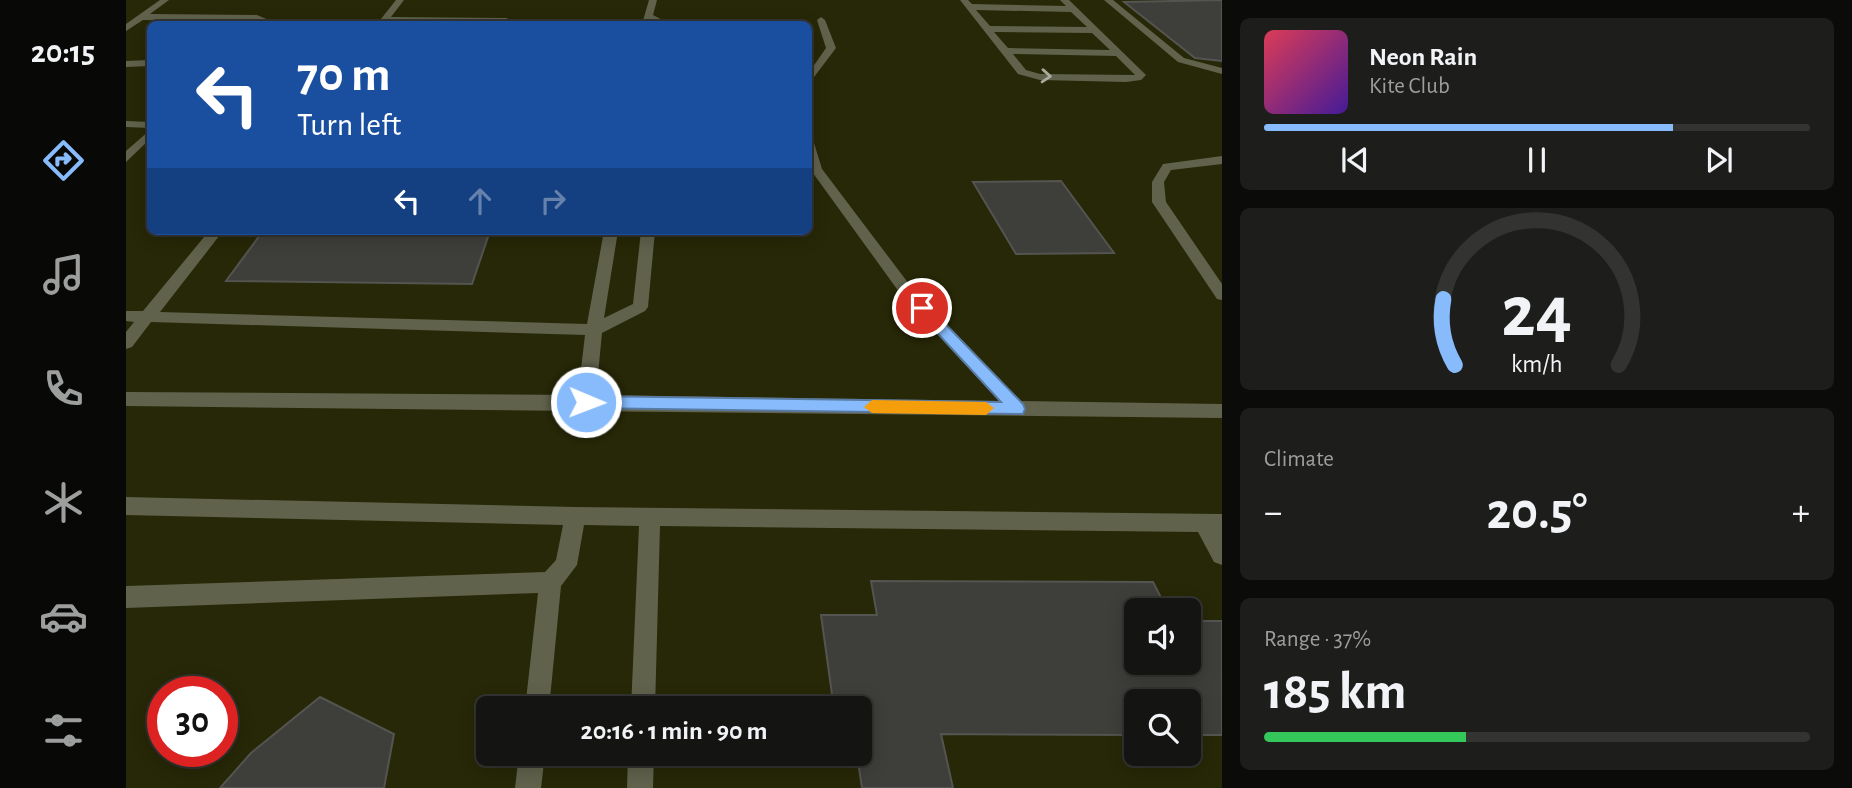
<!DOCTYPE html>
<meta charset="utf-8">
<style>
:root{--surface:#141512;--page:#1d1e1b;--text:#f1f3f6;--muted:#9d9f9f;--line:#333432;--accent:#87bbfb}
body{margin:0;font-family:"Alegreya Sans",sans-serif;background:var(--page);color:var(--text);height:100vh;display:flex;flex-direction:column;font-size:26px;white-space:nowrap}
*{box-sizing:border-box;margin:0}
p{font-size:23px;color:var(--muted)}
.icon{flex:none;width:38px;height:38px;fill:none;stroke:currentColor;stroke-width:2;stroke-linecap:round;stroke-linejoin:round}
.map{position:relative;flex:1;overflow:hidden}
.panel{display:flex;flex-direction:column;gap:18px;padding:18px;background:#0b0c0a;width:630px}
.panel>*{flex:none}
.guide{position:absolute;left:21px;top:21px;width:665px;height:214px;border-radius:10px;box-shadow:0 4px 18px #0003,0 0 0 2px var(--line);background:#1a4fa0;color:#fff;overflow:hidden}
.tools{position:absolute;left:998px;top:598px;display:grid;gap:14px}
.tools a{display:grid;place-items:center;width:77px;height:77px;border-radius:10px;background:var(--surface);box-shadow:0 4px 18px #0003,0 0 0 2px var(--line);font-size:35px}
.speed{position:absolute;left:21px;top:676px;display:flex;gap:14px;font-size:35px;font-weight:700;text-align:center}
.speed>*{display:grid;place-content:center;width:91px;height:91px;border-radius:50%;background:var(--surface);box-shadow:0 4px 18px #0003,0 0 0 2px var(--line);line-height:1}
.speed .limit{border:10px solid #d22;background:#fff;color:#111}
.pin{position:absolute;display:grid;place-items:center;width:60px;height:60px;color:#fff;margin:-30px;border:4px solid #fff;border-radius:50%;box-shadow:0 2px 7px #0007}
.me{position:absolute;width:77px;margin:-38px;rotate:91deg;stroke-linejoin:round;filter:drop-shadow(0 0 5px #0008)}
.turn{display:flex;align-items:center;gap:24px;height:147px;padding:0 35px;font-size:32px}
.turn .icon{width:91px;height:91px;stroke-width:2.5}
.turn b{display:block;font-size:49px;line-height:60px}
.lanes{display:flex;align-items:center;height:66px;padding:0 35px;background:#0003;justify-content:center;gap:35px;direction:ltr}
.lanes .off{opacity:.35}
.big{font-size:52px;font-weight:700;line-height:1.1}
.panel .tile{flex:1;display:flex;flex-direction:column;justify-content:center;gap:10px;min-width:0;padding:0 24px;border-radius:10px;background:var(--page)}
.panel .dial{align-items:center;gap:0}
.dial svg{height:182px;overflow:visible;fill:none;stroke:var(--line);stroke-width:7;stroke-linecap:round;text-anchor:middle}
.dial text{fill:var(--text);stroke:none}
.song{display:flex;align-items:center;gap:21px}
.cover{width:84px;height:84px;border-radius:10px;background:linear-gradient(135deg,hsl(350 70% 55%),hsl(260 70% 35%))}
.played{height:7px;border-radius:4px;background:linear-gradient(90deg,var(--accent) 75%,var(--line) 75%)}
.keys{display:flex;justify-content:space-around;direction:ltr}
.heat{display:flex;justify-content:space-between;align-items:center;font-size:38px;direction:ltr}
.charge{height:10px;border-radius:5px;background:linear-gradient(90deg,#34c759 37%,var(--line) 0)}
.trip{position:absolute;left:350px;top:696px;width:396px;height:70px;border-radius:10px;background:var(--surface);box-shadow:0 4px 18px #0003,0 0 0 2px var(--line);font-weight:700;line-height:70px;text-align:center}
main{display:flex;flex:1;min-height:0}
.tab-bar{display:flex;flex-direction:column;width:126px;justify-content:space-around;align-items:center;background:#080807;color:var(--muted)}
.tab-bar .icon{width:49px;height:49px}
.tab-bar .on{color:var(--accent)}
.tab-bar b{font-size:32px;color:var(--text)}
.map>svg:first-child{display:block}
.green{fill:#272807;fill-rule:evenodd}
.building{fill:#3e3e3a;stroke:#545450;stroke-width:2}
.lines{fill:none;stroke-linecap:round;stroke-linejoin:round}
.minor{fill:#60624c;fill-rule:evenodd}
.oneway{stroke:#a9ab9f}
.route{fill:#87bbfb;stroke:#587aa3;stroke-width:2}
.slow{fill:#f59e0b}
</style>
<main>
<nav class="tab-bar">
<b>20:15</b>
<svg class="icon on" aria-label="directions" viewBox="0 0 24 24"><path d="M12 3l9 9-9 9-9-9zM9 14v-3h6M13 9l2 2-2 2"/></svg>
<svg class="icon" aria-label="music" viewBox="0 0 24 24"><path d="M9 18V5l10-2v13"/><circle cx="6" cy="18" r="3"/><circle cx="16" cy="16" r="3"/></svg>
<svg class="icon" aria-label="phone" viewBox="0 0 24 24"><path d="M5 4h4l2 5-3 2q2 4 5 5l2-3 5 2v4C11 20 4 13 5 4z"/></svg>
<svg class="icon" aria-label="climate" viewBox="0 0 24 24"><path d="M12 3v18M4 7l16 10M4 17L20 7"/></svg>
<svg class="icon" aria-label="car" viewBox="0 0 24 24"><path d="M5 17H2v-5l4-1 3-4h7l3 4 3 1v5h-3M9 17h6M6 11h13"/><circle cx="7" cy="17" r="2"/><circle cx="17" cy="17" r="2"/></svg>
<svg class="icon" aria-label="filters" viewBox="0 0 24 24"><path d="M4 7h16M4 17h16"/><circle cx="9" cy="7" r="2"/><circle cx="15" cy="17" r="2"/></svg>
</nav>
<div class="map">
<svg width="1096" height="788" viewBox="0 0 1096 788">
<rect width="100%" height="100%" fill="#1b1c18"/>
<!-- green -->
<path class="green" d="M0,0H1096V788H0ZM24,24H682V231H24ZM1010,611H1062V663H1010ZM37,691H96V751H37ZM1010,702H1062V754H1010ZM362,709H733V754H362Z"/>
<!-- building -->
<path class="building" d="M1096,0V61L1069,58L998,2Z
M935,181L988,253L890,254L847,182Z
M137,231H364L346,284L100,281Z
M745,581L1027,582L1042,611H1010V663H1062V621H1096V735H1062V702H1010V735L815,734L827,788H736L731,754L733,709H708L695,615H751Z
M194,697L268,734L258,788H94L125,753Z"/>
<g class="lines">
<!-- minor -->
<path class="minor" d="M34,0H43L24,14L131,15L145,21L142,24H133L134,22L130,21L17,20L0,31V24Z
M270,0H278L265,17L380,18L393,24H251Z
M523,0H531L527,15L544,24L525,21L524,24H516Z
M834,0H842L846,4L940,6L934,0H943L1020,75L1015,80L1000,82L914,80L892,74ZM850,10L945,12L961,27L864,26ZM868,32L966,33L984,50L882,48ZM887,54L990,56L1009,75L914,74L900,70Z
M978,0H987L1058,58L1096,68V74L1052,62Z
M695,17L699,20L710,48L682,85V74L700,48L691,20Z
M24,60V66L0,67V61Z
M0,121L24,122V128L0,127Z
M24,130V139L0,162V151Z
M682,140L688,143L696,169L786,288L895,401L1096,404V418L0,406V392L452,395L459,335L25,322L6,347L0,349V332L8,322L0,321V311H17L83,231H97L34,312L461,324L478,231H492L478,318L507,304L515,231H529L522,307L519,311L476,333L470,395L873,401L776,296L684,169Z
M1096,156V164L1045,170L1038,182L1040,202L1096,284V300L1091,299L1026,202V182L1037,164Z
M0,497L449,507L1096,514V565L1088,562L1072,532L534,526L529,709H505L513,526L458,525L451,565L435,586L423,709H399L412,593L0,608V586L419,572L430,560L437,525L0,515Z
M393,754H419L415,788H389Z
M502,754H528L527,788H501Z"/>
</g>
<!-- one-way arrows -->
<defs><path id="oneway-chevron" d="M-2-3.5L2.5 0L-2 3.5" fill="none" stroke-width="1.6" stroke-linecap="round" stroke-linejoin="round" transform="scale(1.75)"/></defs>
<use class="oneway" href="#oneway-chevron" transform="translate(920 76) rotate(4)"/>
<!-- route -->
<path class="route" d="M796,303L801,305L897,404L899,409L897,414L460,408L452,402L460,396L875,402L791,311L789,308Z"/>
<!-- slow -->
<path class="slow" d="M746,400L860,402L868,408L860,415L746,413L738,407Z"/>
</svg>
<div class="tools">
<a><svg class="icon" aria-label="sound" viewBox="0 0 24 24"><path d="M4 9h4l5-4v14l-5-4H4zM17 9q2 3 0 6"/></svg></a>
<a><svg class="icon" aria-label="search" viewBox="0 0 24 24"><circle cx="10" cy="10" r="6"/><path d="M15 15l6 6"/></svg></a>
</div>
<div class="speed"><div class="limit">30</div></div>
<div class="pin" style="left:796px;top:308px;background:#d93025"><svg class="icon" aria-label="arrive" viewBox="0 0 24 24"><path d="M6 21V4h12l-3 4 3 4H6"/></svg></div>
<svg class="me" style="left:460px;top:402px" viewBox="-20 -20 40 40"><circle r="17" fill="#87bbfb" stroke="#fff" stroke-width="3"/><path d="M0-11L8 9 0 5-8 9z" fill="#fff"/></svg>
<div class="trip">20:16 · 1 min · 90 m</div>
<div class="guide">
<div class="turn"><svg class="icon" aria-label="left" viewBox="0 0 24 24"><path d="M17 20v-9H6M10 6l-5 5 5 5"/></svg><div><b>70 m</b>Turn left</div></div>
<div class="lanes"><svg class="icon" aria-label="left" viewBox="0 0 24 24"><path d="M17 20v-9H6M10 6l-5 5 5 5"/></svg><svg class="icon off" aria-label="ahead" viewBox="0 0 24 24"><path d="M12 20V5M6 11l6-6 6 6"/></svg><svg class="icon off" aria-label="right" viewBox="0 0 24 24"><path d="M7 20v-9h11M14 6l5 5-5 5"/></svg></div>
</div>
</div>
<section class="panel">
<div class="tile">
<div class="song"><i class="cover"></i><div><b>Neon Rain</b><p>Kite Club</p></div></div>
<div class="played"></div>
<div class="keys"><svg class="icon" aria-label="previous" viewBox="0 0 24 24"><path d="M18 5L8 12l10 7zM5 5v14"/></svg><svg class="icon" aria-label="pause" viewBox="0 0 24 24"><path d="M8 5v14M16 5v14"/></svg><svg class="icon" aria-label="next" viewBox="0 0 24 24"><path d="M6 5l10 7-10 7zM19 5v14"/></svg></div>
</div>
<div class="tile dial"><svg viewBox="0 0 100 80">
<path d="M14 69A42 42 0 1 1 86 69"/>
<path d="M14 69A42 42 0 0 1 9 40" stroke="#87bbfb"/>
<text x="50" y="56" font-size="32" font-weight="700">24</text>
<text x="50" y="72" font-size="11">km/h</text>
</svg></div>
<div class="tile"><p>Climate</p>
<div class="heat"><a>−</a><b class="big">20.5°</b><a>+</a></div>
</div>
<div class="tile"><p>Range · 37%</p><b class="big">185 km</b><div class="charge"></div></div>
</section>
</main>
